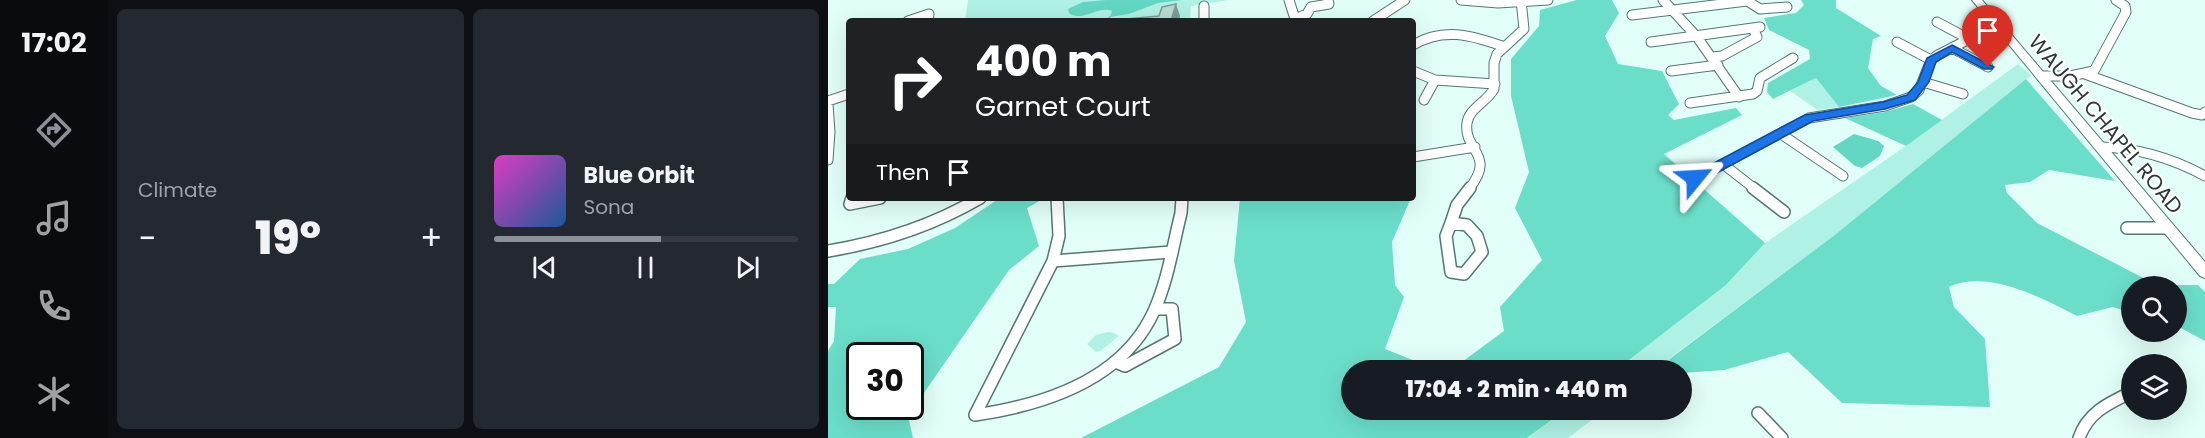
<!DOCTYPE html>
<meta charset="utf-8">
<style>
:root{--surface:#171b24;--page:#242831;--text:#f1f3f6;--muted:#9ea1a6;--line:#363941;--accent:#8c9099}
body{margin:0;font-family:Poppins,sans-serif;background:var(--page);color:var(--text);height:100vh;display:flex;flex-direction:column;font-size:22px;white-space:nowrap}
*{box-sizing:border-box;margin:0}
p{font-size:20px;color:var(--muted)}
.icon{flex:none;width:33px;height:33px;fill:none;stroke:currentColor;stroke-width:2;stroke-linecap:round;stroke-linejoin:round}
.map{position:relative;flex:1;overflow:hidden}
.drawer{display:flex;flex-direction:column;gap:9px;padding:9px;background:#0d0f14;width:720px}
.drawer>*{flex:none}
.hud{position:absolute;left:18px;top:18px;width:570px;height:183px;border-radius:6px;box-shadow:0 6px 24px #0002;background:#202124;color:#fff;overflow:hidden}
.controls{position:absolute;left:1293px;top:276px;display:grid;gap:12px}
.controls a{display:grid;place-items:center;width:66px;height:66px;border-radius:50%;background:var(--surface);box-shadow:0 6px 24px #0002;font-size:30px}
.speed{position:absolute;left:18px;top:342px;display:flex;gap:12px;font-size:30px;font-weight:700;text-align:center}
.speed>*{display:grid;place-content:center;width:78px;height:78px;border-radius:50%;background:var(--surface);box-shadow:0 6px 24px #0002;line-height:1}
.speed .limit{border:3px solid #111;border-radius:9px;background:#fff;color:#111}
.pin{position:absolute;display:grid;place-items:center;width:51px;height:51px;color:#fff;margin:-62px -26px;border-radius:50% 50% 50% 0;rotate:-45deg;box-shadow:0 0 6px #0007}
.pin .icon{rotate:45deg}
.me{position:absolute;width:66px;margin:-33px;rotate:63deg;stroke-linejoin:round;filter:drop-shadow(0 0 4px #0008)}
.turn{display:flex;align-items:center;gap:21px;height:126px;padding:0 30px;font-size:27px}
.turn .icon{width:78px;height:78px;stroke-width:2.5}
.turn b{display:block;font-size:42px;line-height:51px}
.then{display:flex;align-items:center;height:57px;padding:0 30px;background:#0003;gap:12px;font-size:22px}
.big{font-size:45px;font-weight:800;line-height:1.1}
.drawer .widget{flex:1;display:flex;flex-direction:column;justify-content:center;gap:9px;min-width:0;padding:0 21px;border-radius:9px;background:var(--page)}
.song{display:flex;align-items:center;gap:18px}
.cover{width:72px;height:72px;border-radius:9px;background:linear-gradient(135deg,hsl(310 70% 55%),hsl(210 70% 35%))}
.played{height:6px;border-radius:3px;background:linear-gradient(90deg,var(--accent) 55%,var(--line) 55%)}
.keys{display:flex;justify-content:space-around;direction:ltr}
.heat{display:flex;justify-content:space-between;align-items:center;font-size:33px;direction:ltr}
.drawer .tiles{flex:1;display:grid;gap:9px;grid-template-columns:repeat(2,1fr)}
.trip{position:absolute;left:513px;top:360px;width:351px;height:60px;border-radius:30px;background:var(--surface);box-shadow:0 6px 24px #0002;font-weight:800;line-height:60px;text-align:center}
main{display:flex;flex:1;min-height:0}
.menu{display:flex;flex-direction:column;width:108px;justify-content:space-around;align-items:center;background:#090b0e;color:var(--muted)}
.menu .icon{width:42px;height:42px}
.menu .selected{color:var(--accent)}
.menu b{font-size:27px;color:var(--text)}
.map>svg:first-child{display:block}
.green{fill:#aff1e4}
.forest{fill:#6bdeca;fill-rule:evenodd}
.water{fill:#63d7c3}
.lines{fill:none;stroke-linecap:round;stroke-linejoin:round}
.stream{stroke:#63d7c3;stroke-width:2}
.minor-far1-casing{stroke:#557770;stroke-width:11}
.minor-casing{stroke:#557770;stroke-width:14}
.major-casing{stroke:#557770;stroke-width:2}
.minor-far1{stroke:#fff;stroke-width:9}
.minor{stroke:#fff;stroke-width:11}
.major{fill:#fff;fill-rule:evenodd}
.shaded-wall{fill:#809a94}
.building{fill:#b7dcd4;stroke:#809a94;stroke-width:1.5}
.route{fill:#1a73e8;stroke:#114b97;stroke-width:1.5}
.labels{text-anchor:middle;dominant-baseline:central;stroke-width:4.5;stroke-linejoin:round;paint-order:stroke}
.street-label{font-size:21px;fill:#2b3a37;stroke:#fff}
</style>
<main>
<nav class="menu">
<b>17:02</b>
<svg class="icon selected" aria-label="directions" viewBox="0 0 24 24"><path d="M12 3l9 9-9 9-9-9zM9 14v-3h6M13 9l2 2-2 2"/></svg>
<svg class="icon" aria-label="music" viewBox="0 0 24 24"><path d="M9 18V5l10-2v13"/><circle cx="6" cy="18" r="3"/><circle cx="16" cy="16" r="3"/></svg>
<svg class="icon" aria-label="phone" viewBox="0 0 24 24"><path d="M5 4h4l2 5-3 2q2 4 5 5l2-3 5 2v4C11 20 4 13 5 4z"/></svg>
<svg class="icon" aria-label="climate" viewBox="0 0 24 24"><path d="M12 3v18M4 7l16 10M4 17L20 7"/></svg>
</nav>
<section class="drawer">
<div class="tiles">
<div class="widget"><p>Climate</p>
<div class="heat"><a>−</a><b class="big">19°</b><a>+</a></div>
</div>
<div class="widget">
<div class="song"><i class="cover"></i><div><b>Blue Orbit</b><p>Sona</p></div></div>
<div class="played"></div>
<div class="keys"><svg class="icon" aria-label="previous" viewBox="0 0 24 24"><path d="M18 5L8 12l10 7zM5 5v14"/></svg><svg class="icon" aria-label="pause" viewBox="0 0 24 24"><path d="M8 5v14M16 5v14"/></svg><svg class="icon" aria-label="next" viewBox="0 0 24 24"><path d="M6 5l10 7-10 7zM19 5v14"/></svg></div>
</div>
</div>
</section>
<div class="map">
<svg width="1377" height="438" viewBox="0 0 1377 438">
<rect width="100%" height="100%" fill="#e1fff8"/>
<!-- green -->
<path class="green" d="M140,0H401L363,6L362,21H137Z
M1190,64L1204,76L1198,79L1008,234L826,370H788L898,285L937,243L1078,146Z
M988,78L1011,107L990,110L962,91Z
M280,332L286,333L291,336L272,351L268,352L259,344L268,335Z
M737,410H777L740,438H700Z"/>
<!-- forest -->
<path class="forest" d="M749,0H784L791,13L777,36L790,64L834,71L851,104L840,115L846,120L908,108L914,115L836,154L937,243L898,285L788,370H623L676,331L672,307L714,260L687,208L701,172L683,96V59L711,26L712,10Z
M973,0H1008V8L1053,36L1045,39L1040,68L1053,86L1069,95L1011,107L988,78L945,99L939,92L940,83L982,59L981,50L941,30L936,18L968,13L976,5Z
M1198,79L1287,181L1221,170L1202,182L1177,185L1179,193L1209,223L1329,285H1370L1377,292V341L1349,326L1348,286H1304L1303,313L1285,307L1249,316C1214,298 1160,269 1121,287L1126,307L1157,339L1162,407L1014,403L960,352L896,370L854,373V370H833L831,367L1008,234Z
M1085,104L1114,120L1078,146L1017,118L1057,112Z
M172,198L215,199L199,208L211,246L181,270L80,416L85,438H0V351L6,341L8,307H0V284H6L32,259L80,249L127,228ZM32,356H82V406H32Z
M412,198H583L564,242L567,285L576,297L557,349L610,370H524V410H737L699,438H253L391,367L418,322L406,261Z"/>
<!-- water -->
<path class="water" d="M279,0H354L330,3L301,14L282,17L284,11C270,5 255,23 241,13L240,9L255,2Z
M1026,134L1050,141L1056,146L1052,156L1034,168L1027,166L1005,147Z"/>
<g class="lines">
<!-- stream -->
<path class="stream" d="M278,21L282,17"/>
<!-- minor-far1 casing -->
<g class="minor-far1-casing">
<path id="minor-far1" d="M461,0L467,19L479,14L483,7L501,4L500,0
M633,0L670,3L720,0
M835,0L869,37L911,97
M918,0L932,9L959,7
M376,6V21
M804,15L919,1
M80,21L101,14L100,21
M545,21L577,0
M1109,22L1141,39
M823,42L932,27
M1069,42L1103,60
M585,45C615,27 643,35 674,46
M1124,48L1160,67
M885,57L894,56L929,37L925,28
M585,71L607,80L667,84
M843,71L890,65
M1257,74L1364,113L1374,115L1377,112
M1213,76H1242L1266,71L1298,12L1297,6L1288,0
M1095,82L1135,94
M596,100L607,80
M0,101L21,94
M862,103L925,94L929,91L932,78L965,58
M0,104L2,132L0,160
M953,134L1015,176
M1273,147C1310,148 1344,158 1377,176
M585,157L647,147
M895,164L927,189
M867,179L981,118L1057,106L1083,97L1091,90L1103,60L1110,55L1141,39L1180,36
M641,189C669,154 635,151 639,123C641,108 659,102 666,89V63L669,54L696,29L693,0"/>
</g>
<!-- minor casing -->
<g class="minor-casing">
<path id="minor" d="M925,188L956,212
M24,198L22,204L52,198
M229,198L231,236L225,261L147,415C216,405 295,380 326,311C340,280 345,245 353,213L354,198
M623,223L629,205L642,188
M623,223L639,225L649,236L654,252L636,274L623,272L618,236Z
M1299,228H1339
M0,251C55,242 104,226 152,198
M225,261L343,252
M287,362L297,366L347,339L344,309H327
M930,413L954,438
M1251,438C1260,412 1281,403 1304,392"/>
</g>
<!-- major casing -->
<g class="major-casing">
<path id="major" d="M1144,0H1154L1377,262V278L1372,276Z"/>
</g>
<!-- minor-far1 -->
<use href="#minor-far1" class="minor-far1"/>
<!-- minor -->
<use href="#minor" class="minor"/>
<!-- major -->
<use href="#major" class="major"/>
</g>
<!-- shaded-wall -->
<path class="shaded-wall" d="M348,4L352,16L351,21H343Z"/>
<!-- building -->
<path class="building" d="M348,4L343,21H287V20L331,16L334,7Z"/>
<!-- route -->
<path class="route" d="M1124,45L1166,67L1164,69H1156L1124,52L1108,62L1101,82L1087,100L1057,109L985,121L872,182H863L861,178L863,175L977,115L1055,102L1079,95L1090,82L1099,58Z"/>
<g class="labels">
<!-- street labels -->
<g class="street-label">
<text transform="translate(1278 124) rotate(50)">WAUGH CHAPEL ROAD</text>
</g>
</g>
</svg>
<div class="controls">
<a><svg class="icon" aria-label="search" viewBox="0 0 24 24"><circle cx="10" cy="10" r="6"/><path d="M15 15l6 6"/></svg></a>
<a><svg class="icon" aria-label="layers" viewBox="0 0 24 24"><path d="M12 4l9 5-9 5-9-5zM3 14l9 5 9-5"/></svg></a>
</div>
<div class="speed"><div class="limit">30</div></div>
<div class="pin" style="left:1160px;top:67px;background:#d93025"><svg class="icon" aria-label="arrive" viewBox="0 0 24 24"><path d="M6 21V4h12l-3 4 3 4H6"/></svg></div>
<svg class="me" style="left:867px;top:178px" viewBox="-20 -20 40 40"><path d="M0-17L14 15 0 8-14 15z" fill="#1a73e8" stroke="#fff" stroke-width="4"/></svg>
<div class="trip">17:04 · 2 min · 440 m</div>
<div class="hud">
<div class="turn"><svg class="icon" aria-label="right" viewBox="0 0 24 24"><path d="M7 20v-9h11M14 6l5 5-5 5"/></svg><div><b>400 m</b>Garnet Court</div></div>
<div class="then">Then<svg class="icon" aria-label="arrive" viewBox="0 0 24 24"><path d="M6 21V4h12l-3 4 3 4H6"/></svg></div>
</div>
</div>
</main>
